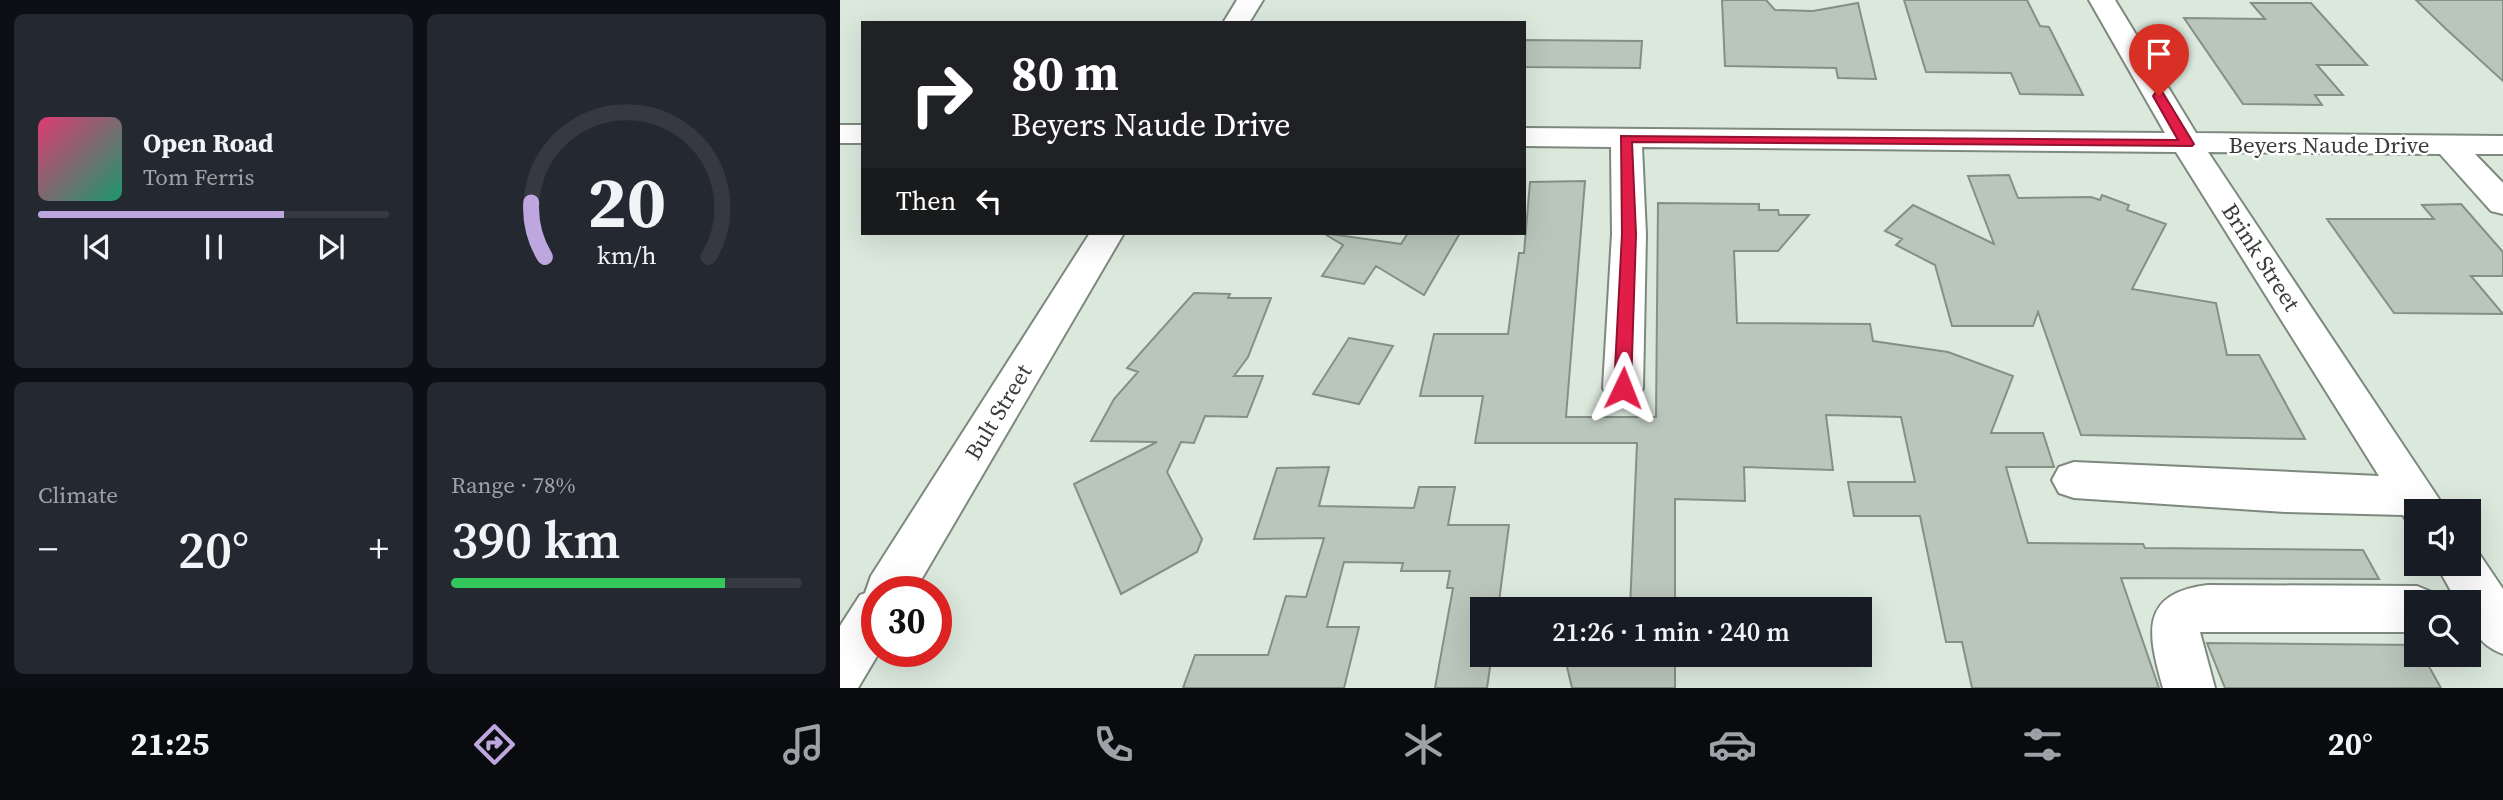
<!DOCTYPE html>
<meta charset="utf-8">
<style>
:root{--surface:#171b24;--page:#242831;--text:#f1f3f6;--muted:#9ea1a6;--line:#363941;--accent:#bea6de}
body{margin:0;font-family:"Source Serif 4",serif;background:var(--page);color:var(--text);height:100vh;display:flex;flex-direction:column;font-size:26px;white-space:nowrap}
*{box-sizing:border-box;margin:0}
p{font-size:23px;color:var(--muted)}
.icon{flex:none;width:38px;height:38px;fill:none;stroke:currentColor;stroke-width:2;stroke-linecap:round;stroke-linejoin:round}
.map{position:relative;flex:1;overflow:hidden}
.details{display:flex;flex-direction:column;gap:14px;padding:14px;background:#0d0f14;width:840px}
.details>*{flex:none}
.banner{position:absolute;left:21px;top:21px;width:665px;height:214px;border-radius:0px;box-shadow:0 7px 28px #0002;background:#202124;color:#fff;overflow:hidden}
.buttons{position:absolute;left:1564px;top:499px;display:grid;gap:14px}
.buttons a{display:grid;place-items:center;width:77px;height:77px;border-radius:0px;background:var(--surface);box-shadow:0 7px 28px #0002;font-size:35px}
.speed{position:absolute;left:21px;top:576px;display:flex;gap:14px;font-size:35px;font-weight:700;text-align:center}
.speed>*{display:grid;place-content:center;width:91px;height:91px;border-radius:50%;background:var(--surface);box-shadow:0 7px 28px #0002;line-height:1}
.speed .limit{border:10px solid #d22;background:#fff;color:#111}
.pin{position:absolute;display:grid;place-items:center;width:60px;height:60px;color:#fff;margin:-72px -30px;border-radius:50% 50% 50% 0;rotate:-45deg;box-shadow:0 0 7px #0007}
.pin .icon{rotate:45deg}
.me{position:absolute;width:77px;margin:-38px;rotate:2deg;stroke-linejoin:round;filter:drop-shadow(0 0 5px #0008)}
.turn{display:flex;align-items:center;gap:24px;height:147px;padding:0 35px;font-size:32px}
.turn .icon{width:91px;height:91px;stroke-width:2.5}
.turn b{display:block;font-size:49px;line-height:60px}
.then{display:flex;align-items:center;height:66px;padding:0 35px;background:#0003;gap:14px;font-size:26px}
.big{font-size:52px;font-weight:600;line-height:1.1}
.details .tile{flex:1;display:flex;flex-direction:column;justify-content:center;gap:10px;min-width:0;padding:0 24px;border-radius:10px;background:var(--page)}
.details .dial{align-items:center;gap:0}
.dial svg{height:182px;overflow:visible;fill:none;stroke:var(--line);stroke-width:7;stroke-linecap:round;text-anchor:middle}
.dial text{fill:var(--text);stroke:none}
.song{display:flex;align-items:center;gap:21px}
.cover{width:84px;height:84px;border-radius:10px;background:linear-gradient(135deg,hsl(340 70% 55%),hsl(160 70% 35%))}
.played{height:7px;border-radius:4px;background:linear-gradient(90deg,var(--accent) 70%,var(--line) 70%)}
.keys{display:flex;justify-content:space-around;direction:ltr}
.heat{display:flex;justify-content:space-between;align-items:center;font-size:38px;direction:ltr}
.charge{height:10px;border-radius:5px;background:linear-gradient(90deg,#34c759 78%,var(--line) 0)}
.details .tiles{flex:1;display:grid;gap:14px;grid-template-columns:repeat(2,1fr)}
.trip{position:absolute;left:630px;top:597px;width:402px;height:70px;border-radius:0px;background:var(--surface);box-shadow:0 7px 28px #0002;font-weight:600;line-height:70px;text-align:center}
.tabs{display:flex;height:112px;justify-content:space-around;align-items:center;background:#090b0e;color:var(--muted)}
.tabs .icon{width:49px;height:49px}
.tabs .selected{color:var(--accent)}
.tabs b{font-size:32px;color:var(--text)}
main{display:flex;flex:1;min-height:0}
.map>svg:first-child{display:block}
.building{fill:#bac6bb;stroke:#849085;stroke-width:2}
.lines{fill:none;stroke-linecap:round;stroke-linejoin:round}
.minor-casing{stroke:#7e897e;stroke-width:4}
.minor{fill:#fff;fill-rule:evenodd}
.route{fill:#e11d48;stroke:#92132f;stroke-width:2}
.labels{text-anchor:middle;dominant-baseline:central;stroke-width:5;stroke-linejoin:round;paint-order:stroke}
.street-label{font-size:23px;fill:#393e39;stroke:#fff}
</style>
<main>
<section class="details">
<div class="tiles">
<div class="tile">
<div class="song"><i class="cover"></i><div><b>Open Road</b><p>Tom Ferris</p></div></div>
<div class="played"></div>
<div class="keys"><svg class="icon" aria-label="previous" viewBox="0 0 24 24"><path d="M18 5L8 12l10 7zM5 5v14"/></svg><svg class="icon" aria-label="pause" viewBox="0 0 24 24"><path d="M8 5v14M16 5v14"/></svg><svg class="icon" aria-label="next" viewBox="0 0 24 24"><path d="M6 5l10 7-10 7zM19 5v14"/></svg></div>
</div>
<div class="tile dial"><svg viewBox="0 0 100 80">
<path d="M14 69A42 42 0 1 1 86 69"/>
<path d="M14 69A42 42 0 0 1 8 45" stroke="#bea6de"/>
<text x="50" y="56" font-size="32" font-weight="700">20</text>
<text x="50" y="72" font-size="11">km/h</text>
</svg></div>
<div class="tile"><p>Climate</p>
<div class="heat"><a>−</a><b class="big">20°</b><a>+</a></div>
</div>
<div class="tile"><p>Range · 78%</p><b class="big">390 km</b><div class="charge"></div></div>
</div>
</section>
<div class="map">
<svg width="1663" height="688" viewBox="0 0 1663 688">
<rect width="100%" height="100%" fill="#dbe8dc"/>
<!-- building -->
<path class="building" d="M882,0H926L935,10L973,11L1018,3L1036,79L998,78L996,68L885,66Z
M1064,0H1187L1200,26L1209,27L1243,95L1180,94L1171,73L1086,72Z
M1576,0H1663V81L1606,29Z
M1411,3H1471L1527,65H1477L1503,95H1475L1482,105L1403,104L1344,18L1425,19Z
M684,40L802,41L800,68L684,67Z
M1169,175L1178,198L1251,197L1260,200L1262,195L1289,205L1287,210L1326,224L1292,289L1376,303L1387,355H1419L1465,439L1241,435L1198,312L1193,326H1112L1095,265L1056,245L1062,239L1045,231L1073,205L1154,244L1128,176Z
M745,181L726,417H816L818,203L919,204V210H938L939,215H969L938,251H894L897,323L1030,324L1033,341L1108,352L1173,376L1151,433H1203L1214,467H1166L1188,543L1303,544L1305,548L1523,550L1539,579L1281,578L1319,688H1132L1122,642H1106L1080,516H1014L1008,482H1075L1061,417L986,415L993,470L904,467L905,501L835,499V609H790L797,443H635L643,396H580L594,334H668L679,253H684L690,182Z
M1621,204L1663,252V276H1631L1663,314L1554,313L1487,219H1594L1582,205Z
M483,233L561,244L568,233H620L584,295L536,266L524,284L482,276L503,245Z
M354,293L390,294L388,298H431L408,357L394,376H423L407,417L365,416L354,443L341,442L327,472L362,539L357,552L281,594L234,484L317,442L251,441L274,399L298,372L287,368Z
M509,338L553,346L519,404L473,394Z
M489,467L479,506L574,508L579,487H615L608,525H669L658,609H642V654H652L647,688H595L613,588H607L610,571H561L563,563L504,562L487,627H519L504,688H343L355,655H428L446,596L466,597L484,538L414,539L437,468Z
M1367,643L1577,645V654H1582L1601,688H1385Z
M724,654H835V688H732Z"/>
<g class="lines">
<!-- minor casing -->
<g class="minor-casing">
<path id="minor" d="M397,0H423L409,23H383Z
M1249,0H1275L1356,133L1663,136V154H1635L1663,183V214L1651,211L1600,154L1368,152L1607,511H1577V527L1569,525L1563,515L1445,512L1234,498L1219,493L1212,480L1219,467L1234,462L1539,476L1336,152L802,147L806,234L803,388L797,399L783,404L769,399L763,388L772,234L771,147L684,146V128L1325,133Z
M0,125H23V143H0Z
M250,233H284L74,592H37V651H40L18,688H0V626L20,595L25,593L31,576Z
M1629,547L1636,549L1663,589V654C1639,645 1629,628 1629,602H1617L1596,564H1629Z
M1368,585L1577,586L1594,593L1598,602H1577V632H1360L1375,688H1323C1308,635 1298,593 1368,585Z"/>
</g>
<!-- minor -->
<use href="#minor" class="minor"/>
</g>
<!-- route -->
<path class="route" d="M1315,93H1323L1354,144L1352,146L792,142L796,234L791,388L783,395L777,393L774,388L782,234L781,136L1338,140L1313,96Z"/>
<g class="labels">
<!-- street labels -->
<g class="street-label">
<text x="1489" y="145">Beyers Naude Drive</text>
<text transform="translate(1421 257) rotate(57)">Brink Street</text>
<text transform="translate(158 412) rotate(-59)">Bult Street</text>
</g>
</g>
</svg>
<div class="buttons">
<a><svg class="icon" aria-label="sound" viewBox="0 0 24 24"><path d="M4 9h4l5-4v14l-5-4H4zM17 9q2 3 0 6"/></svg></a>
<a><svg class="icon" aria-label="search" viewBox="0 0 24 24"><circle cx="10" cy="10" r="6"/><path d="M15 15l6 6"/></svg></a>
</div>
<div class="speed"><div class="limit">30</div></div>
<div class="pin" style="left:1319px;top:96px;background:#d93025"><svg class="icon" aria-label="arrive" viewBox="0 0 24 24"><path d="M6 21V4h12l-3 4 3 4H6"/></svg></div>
<svg class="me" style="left:783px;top:388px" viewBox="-20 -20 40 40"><path d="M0-17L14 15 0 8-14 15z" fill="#e11d48" stroke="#fff" stroke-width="4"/></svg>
<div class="trip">21:26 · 1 min · 240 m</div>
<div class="banner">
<div class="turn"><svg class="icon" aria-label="right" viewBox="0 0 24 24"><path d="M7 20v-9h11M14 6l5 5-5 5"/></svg><div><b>80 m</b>Beyers Naude Drive</div></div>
<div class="then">Then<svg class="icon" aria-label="left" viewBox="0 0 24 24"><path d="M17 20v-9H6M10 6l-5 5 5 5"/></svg></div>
</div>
</div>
</main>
<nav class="tabs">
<b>21:25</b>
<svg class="icon selected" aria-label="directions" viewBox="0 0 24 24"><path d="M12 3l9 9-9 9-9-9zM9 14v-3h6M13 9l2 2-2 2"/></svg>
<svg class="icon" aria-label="music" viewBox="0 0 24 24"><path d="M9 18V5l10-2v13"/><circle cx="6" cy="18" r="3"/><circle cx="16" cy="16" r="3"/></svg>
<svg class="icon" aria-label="phone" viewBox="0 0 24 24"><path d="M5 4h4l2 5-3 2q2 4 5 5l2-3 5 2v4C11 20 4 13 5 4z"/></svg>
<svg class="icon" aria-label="climate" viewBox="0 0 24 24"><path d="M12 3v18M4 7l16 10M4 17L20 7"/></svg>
<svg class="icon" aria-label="car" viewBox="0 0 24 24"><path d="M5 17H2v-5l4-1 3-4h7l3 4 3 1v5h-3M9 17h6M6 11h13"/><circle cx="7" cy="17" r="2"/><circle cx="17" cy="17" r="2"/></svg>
<svg class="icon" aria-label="filters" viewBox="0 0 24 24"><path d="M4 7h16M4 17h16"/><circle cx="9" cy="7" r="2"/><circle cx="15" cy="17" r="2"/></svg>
<b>20°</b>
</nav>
